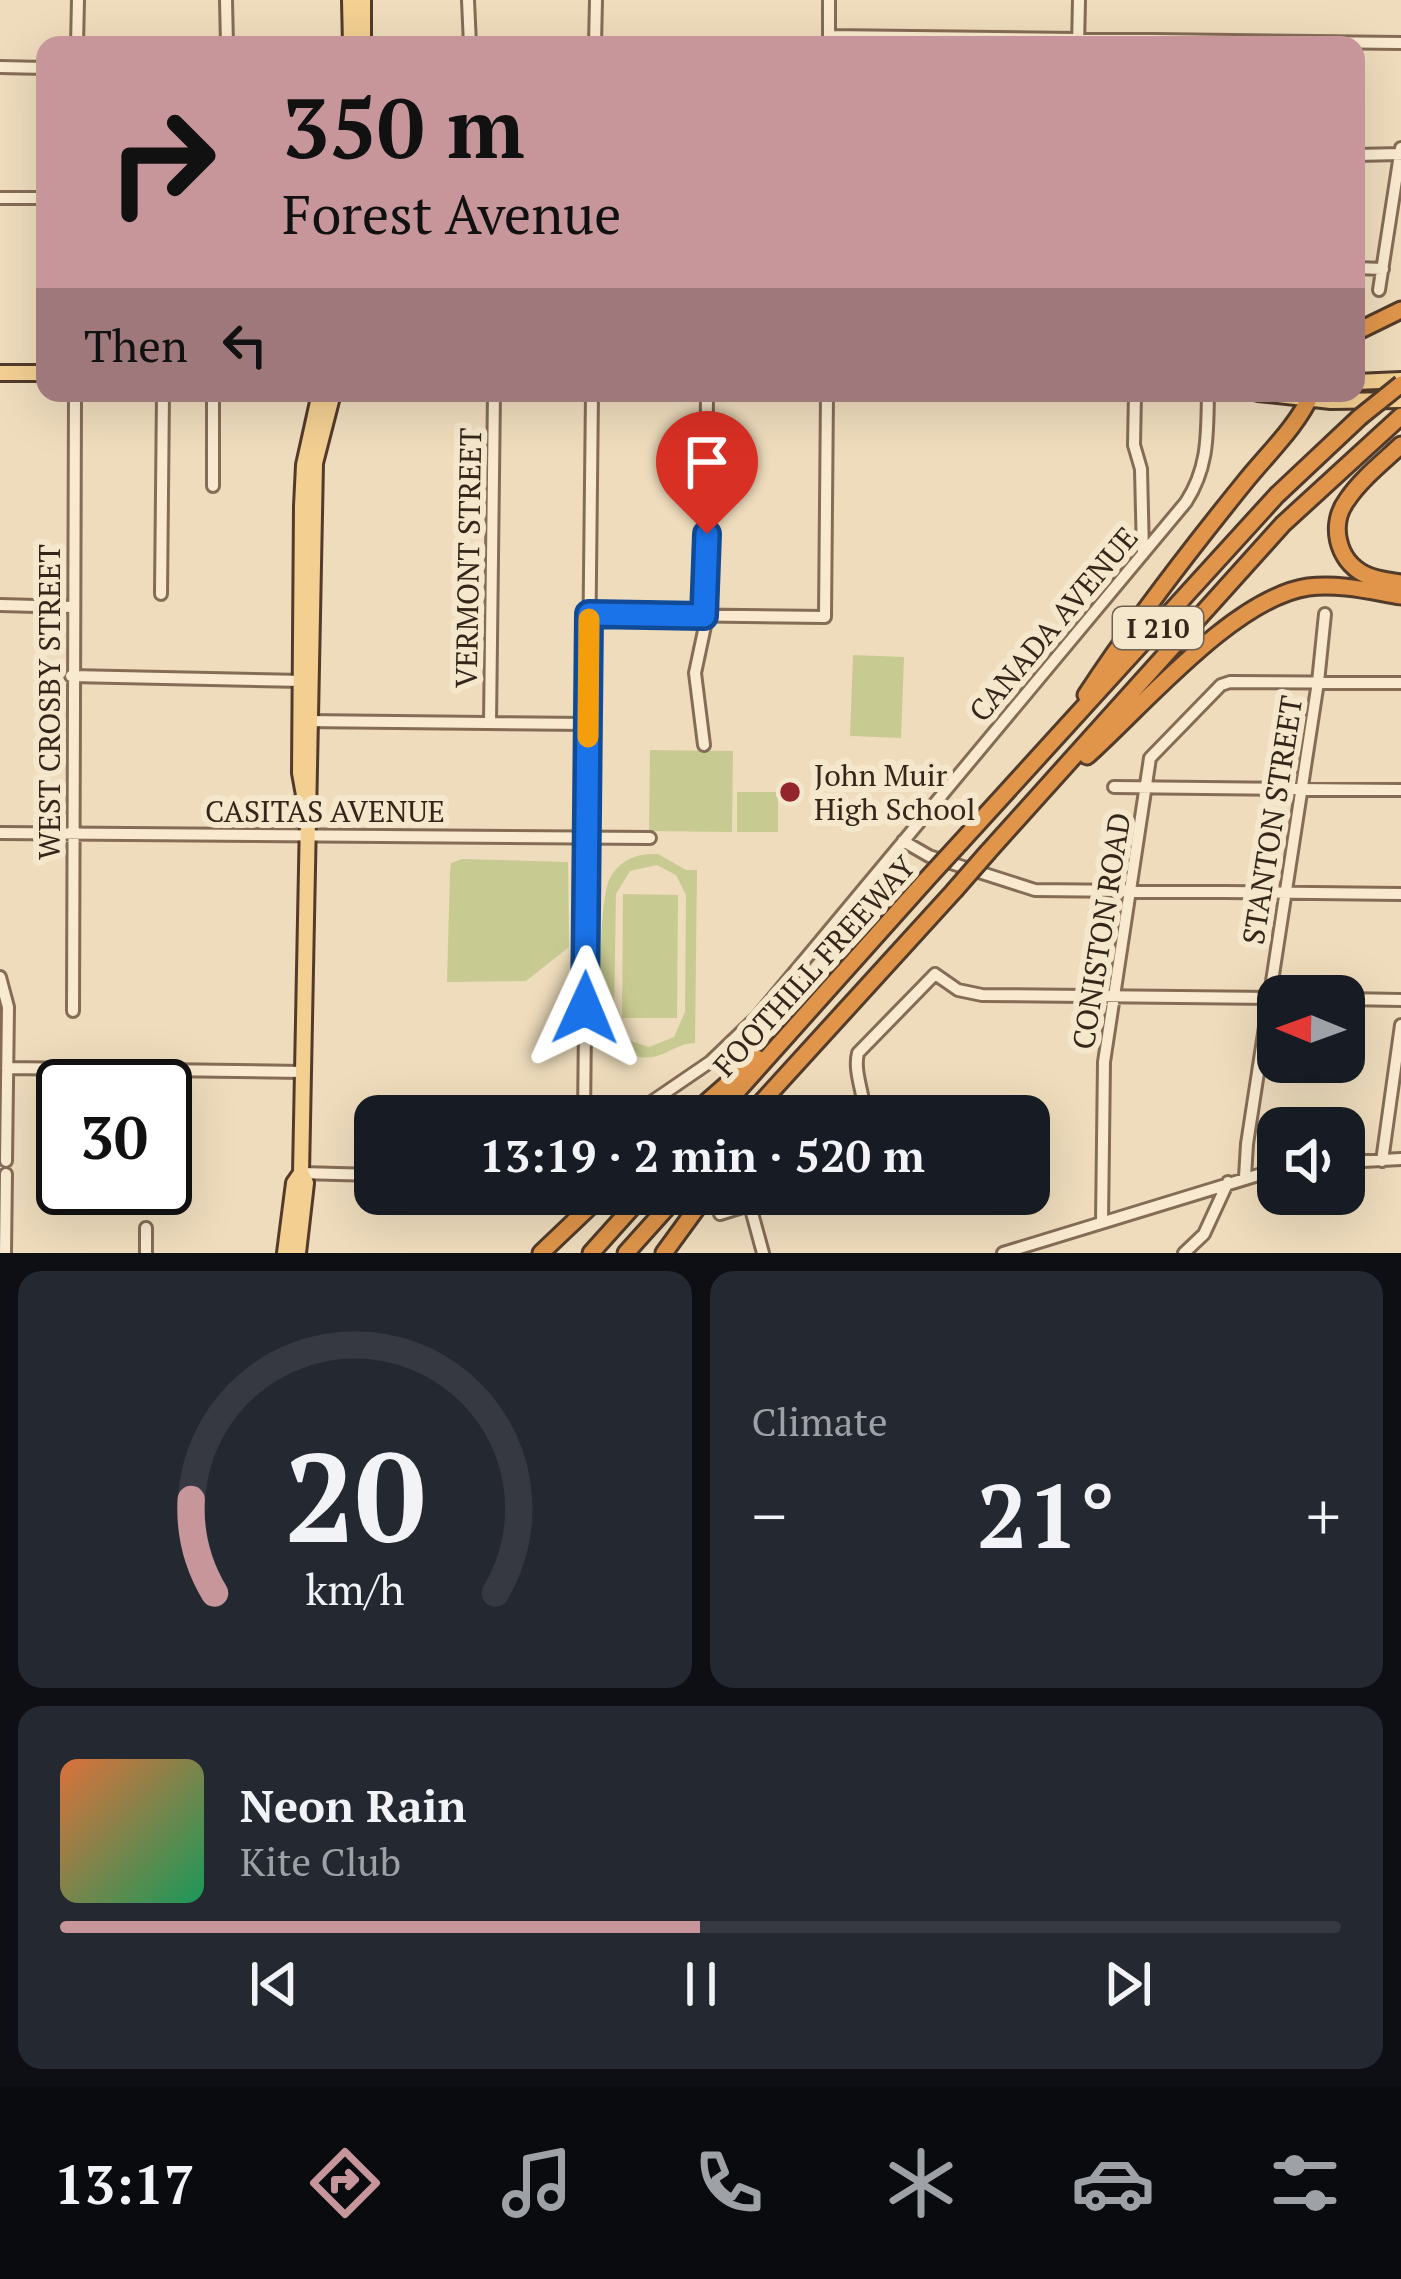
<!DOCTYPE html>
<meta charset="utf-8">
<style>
:root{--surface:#171b24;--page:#242831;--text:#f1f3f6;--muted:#9ea1a6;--line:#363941;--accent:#c7969b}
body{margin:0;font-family:"PT Serif",serif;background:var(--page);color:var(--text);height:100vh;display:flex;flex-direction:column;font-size:45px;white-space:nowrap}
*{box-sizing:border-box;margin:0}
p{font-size:39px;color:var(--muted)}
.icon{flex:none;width:66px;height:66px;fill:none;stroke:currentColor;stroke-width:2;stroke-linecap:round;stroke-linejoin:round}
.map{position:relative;height:1253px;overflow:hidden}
.panel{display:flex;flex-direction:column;gap:18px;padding:18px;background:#0d0f14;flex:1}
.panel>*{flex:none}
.banner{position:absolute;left:36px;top:36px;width:1329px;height:366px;border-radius:24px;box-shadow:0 12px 48px #0002;background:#c7969b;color:#111;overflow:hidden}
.needle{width:78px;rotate:271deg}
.buttons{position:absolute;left:1257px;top:975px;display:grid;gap:24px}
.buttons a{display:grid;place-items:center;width:108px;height:108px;border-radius:24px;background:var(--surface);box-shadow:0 12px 48px #0002;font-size:60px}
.speed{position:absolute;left:36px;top:1059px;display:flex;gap:24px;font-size:60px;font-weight:700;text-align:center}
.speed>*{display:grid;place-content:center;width:156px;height:156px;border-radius:50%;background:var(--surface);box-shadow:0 12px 48px #0002;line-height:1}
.speed .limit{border:6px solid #111;border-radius:18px;background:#fff;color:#111}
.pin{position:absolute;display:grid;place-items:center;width:102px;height:102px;color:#fff;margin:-123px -51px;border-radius:50% 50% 50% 0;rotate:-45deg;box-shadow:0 0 12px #0007}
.pin .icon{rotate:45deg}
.me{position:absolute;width:132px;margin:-66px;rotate:1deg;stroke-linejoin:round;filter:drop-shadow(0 0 9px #0008)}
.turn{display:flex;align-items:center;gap:42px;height:252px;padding:0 48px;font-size:54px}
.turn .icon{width:156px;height:156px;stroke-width:2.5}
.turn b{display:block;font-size:84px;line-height:102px}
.then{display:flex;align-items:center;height:114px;padding:0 48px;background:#0003;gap:24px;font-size:45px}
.big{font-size:90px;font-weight:700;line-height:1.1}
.panel .widget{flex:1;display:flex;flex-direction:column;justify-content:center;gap:18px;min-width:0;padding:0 42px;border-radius:24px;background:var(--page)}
.panel .dial{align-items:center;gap:0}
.dial svg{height:312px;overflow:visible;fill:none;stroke:var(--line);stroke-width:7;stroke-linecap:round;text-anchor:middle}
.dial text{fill:var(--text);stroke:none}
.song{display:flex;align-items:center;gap:36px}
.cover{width:144px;height:144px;border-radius:18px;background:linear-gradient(135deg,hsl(20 70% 55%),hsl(150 70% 35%))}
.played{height:12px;border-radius:6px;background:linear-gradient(90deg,var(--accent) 50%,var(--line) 50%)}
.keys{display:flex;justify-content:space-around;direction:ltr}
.heat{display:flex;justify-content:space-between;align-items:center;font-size:66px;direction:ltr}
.panel .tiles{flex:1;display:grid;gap:18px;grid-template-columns:1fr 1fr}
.widget:last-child{grid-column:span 2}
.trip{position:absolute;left:354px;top:1095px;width:696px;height:120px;border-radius:24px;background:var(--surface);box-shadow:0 12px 48px #0002;font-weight:700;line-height:120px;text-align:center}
.tab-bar{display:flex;height:192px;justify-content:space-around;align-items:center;background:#090b0e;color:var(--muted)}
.tab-bar .icon{width:84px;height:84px}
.tab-bar .active{color:var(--accent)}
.tab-bar b{font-size:54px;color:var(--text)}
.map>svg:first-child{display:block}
.green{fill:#c8cb91;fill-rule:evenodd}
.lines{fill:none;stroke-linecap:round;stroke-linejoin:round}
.minor-casing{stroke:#856c56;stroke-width:16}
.major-casing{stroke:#523b2a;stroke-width:20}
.highway-casing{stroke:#523b2a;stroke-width:21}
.minor{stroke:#f9eacf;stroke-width:10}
.major{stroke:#f3cf92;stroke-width:14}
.highway{stroke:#e0954a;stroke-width:15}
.highway-bridge-casing{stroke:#523b2a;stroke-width:21;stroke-linecap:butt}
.highway-bridge{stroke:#e0954a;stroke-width:15}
.route-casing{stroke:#114b97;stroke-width:30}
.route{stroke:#1a73e8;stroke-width:21}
.slow{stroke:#f59e0b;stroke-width:21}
.poi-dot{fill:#94252c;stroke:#f5e7cc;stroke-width:4.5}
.labels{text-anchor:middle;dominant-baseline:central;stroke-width:12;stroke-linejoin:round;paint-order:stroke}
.shield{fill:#f5e7cc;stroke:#6e6050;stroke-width:3}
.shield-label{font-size:27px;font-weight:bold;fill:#34261b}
.street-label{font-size:30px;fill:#34261b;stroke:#f5e7cc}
.poi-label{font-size:30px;fill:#34261b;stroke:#f5e7cc;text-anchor:start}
</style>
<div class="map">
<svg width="1401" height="1253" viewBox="0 0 1401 1253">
<rect width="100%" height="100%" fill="#eedcbc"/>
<!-- green -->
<path class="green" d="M853,655L904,657L901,738L850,736Z
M650,750L733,751L732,832L649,831Z
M737,792H778V832H737Z
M658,854L686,870H697L695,1043C673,1043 659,1065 633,1055C621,1051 612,1041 607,1029C598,1008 599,898 610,878C620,859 638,853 658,854ZM657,865L676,875L686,895L685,1012L674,1037L649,1047L628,1040L614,1017L616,894L630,871Z
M462,859L568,862L569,947L526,981L447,982L450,873L451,863Z
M623,894L678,895L677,1018H622Z"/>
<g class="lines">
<!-- minor casing -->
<g class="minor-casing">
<path id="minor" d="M226,0L227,45
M468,0L470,45
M829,36L1401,43
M77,45L78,0
M595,45L596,0
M829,45V0
M1078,45L1079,0
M0,67L45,68
M1356,155L1401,154
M0,198H45
M1356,268L1383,269
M1379,290L1401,148
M1135,393L1134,445L1141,469L1143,554
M213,486V393
M161,594L163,393
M0,605L73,607
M589,614L825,617L827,393
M71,676L303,681
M304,721L588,724
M490,723L494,393
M704,745L695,673L705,626L707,393
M1114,787L1401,790
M0,833L650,838
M903,841L929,856L1035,890L1401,894
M0,977L8,1007L6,1161
M1344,999L1401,1000
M73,1011L75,393
M7,1068L303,1072
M584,1116L592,393
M631,1116L710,1062L757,1017L1186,502C1209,466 1207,434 1208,393
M865,1116C865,1096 853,1072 858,1053L935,974L958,990L982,995L1278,998
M1382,1161L1401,1025
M1344,1162L1401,1159
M301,1173L375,1175
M1245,1177L1247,1144L1318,682L1325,614
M758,1194L752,1213L763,1253
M720,1214L784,1194
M1102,1222L1104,1062L1150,758L1221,685L1230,682L1401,683
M5,1253L6,1174
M146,1253V1228
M1003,1253L1278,1169
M1184,1253L1204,1234L1228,1182"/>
</g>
<!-- major casing -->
<g class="major-casing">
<path id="major" d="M350,0L351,45
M363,45V0
M0,373H45
M1356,382L1401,380
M1258,393L1331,401L1401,400
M304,795L300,773L302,506L304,465L320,393
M285,1253L294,1183L301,1173
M298,1253L306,1183L301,1173L315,463L333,393"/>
</g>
<!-- highway casing -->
<g class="highway-casing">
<path id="highway" d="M1356,332L1401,310
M1401,445C1383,462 1361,479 1347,500C1329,524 1337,560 1364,574C1375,580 1389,581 1401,583
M1086,695C1134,622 1189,551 1244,483C1268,453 1296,428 1312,393
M1087,756C1143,706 1234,598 1308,587C1339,583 1371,591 1401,596
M960,843L1277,495L1360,417
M988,852L1283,524L1401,416
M691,1116L757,1058
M715,1116L926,880
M749,1116L954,891
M541,1253L603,1194
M591,1253L644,1194
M626,1253L679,1194
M664,1253L707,1194"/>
</g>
<!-- minor -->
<use href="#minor" class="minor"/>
<!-- major -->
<use href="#major" class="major"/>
<!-- highway -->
<use href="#highway" class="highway"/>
<!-- highway-bridge casing -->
<g class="highway-bridge-casing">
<path id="highway-bridge" d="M1360,417L1401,384
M926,880L960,843
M954,891L988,852"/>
</g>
<!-- highway-bridge -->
<use href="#highway-bridge" class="highway-bridge"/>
</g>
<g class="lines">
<!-- route casing -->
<g class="route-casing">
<path id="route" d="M585,1008L589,614L704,616L707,534"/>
</g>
<!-- route -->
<use href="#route" class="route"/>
<!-- slow -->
<path class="slow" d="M588,737L589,619"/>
</g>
<!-- markers -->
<circle class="poi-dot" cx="790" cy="792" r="12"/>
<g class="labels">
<!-- shield labels -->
<rect class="shield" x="1113" y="607" width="90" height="42" rx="9"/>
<g class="shield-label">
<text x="1158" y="628">I 210</text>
</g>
<!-- street labels -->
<g class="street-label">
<text transform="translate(468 558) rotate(-89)">VERMONT STREET</text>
<text transform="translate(1053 624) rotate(-50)">CANADA AVENUE</text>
<text transform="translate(49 702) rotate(-90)">WEST CROSBY STREET</text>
<text x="325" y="811">CASITAS AVENUE</text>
<text transform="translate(1272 820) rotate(-81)">STANTON STREET</text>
<text transform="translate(1101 931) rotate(-81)">CONISTON ROAD</text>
<text transform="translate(814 966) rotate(-48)">FOOTHILL FREEWAY</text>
</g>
<!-- poi labels -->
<g class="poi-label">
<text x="814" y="775">John Muir<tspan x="814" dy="34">High School</tspan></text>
</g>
</g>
</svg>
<div class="buttons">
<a><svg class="needle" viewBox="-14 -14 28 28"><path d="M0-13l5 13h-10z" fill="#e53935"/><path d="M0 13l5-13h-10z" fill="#9ea1a6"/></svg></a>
<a><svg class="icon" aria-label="sound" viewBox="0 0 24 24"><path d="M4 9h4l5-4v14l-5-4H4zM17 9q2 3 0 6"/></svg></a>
</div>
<div class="speed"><div class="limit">30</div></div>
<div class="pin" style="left:707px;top:534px;background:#d93025"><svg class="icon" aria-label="arrive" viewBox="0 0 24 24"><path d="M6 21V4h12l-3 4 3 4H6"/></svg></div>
<svg class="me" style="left:585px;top:1008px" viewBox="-20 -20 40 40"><path d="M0-17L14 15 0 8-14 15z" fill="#1a73e8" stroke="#fff" stroke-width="4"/></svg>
<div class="trip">13:19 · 2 min · 520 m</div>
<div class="banner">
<div class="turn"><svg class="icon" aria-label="right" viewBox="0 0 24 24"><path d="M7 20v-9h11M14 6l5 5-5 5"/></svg><div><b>350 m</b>Forest Avenue</div></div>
<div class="then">Then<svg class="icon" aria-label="left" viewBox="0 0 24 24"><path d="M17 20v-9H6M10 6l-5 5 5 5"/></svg></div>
</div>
</div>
<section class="panel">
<div class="tiles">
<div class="widget dial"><svg viewBox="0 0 100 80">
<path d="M14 69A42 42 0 1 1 86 69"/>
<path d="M14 69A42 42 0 0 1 8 45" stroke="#c7969b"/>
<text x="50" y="56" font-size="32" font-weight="700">20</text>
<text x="50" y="72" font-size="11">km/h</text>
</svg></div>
<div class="widget"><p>Climate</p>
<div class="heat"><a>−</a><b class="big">21°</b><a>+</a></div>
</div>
<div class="widget">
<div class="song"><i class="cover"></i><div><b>Neon Rain</b><p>Kite Club</p></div></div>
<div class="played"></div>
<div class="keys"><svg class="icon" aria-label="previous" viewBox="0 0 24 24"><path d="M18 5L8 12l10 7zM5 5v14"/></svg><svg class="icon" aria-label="pause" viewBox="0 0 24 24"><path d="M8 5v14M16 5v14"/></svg><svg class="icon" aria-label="next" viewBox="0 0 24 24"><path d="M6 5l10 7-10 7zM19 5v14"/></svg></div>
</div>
</div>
</section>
<nav class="tab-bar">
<b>13:17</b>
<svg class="icon active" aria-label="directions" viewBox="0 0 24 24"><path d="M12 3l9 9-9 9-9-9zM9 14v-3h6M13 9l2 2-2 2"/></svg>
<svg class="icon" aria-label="music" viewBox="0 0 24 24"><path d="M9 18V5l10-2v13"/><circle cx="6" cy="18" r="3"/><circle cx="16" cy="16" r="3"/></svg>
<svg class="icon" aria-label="phone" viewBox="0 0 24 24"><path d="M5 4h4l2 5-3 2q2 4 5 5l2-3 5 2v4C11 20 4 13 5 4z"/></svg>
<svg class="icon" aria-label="climate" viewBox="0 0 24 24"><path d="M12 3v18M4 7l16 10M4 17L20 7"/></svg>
<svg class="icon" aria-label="car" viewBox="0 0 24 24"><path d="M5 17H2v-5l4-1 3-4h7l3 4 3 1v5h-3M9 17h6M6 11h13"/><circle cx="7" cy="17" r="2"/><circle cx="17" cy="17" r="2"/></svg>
<svg class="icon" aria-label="filters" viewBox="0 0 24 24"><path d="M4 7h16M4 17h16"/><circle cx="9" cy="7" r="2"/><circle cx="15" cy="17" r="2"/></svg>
</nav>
